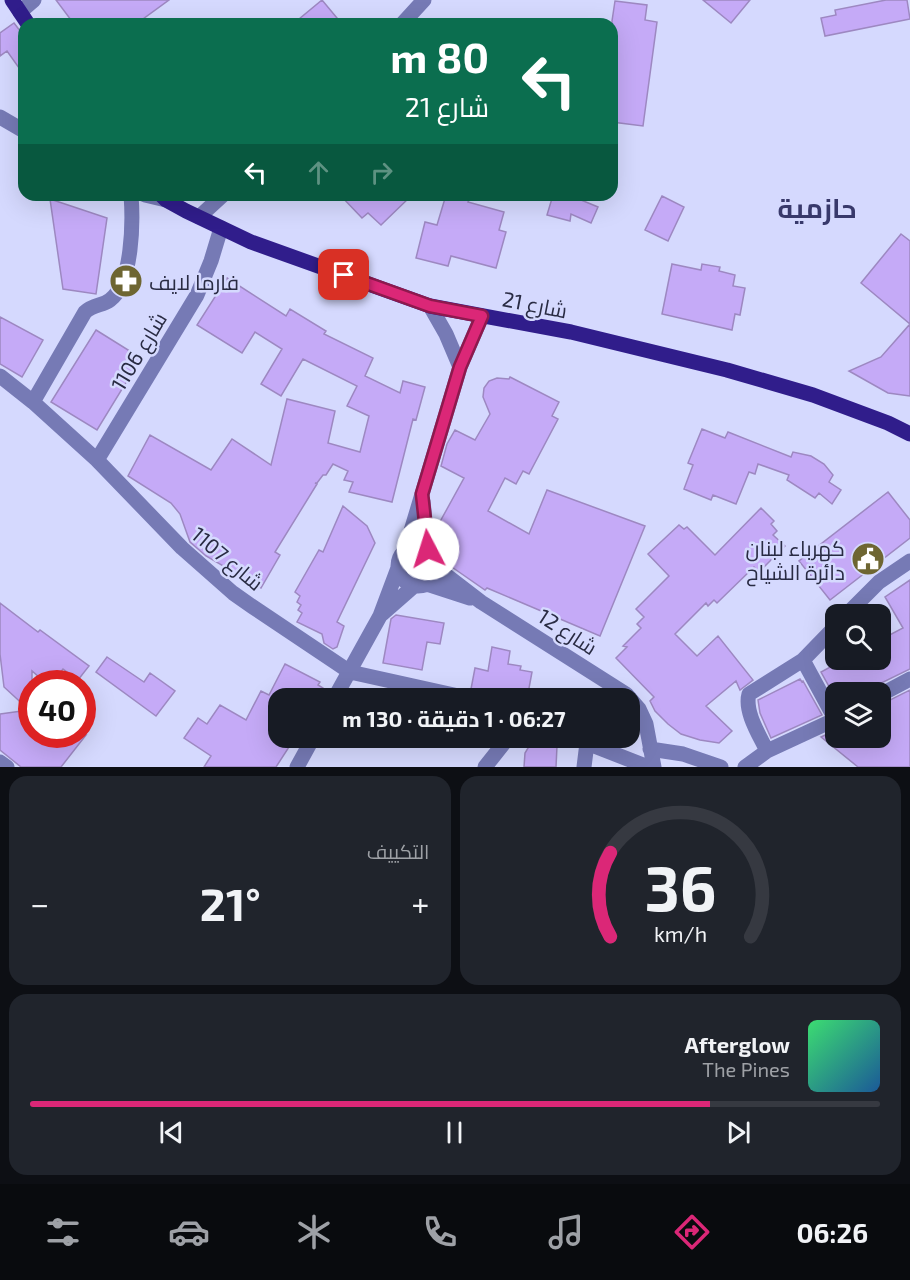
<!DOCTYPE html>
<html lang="ar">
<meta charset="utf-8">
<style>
:root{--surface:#171b24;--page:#20242c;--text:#f1f3f6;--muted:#9ea1a6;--line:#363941;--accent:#db2777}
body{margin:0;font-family:"Exo 2",Cairo,sans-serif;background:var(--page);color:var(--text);direction:rtl;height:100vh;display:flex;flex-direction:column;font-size:22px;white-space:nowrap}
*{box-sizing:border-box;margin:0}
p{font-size:20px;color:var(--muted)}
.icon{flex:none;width:33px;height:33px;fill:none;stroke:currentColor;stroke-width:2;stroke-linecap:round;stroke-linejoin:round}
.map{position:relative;height:767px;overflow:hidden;direction:ltr}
.drawer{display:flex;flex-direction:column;gap:9px;padding:9px;background:#0d0f14;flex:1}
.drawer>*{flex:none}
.top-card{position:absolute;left:18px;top:18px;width:600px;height:183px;border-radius:18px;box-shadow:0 6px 24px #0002;direction:rtl;background:#0b6e4f;color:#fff;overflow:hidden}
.buttons{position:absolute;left:825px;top:604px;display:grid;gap:12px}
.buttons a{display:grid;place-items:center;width:66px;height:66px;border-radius:12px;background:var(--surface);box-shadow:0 6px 24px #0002;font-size:30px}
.speed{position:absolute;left:18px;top:670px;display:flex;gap:12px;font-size:30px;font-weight:700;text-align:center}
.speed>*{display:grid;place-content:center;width:78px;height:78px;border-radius:50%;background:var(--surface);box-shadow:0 6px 24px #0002;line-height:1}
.speed .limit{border:9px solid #d22;background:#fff;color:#111}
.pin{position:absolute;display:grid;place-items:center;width:51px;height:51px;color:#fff;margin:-26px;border-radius:12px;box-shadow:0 3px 9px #0006}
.me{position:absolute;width:66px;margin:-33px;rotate:355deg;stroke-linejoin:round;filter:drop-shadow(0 0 4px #0008)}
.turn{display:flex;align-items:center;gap:21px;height:126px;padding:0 30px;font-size:27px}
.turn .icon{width:78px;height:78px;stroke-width:2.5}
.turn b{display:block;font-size:42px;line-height:51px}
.lanes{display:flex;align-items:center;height:57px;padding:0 30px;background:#0003;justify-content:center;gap:30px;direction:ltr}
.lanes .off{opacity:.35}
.big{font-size:45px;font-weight:700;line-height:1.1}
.drawer .card{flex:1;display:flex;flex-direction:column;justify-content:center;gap:9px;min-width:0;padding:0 21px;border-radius:18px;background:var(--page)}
.drawer .dial{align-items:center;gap:0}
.dial svg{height:156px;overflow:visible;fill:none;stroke:var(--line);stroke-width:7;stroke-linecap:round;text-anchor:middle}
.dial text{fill:var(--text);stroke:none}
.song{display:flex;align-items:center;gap:18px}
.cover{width:72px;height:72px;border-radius:9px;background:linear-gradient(135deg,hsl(140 70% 55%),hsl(210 70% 35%))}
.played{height:6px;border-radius:3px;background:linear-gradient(90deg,var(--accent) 80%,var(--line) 80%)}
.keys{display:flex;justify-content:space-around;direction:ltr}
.heat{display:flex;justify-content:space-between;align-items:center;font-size:33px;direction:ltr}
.drawer .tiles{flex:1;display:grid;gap:9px;grid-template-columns:1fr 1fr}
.card:last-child{grid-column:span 2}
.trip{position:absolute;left:268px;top:688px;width:372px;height:60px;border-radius:18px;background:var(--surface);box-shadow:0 6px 24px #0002;font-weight:700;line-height:60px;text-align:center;direction:rtl}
.tabs{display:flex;height:96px;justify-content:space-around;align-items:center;background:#090b0e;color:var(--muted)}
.tabs .icon{width:42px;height:42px}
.tabs .on{color:var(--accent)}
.tabs b{font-size:27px;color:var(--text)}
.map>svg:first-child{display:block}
.building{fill:#c5aaf7;stroke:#9d88c1;stroke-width:1.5}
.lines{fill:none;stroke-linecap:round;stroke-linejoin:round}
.minor{stroke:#767ab5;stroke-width:15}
.major{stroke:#301d8b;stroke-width:15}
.route-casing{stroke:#8e194d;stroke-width:15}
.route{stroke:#db2777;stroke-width:10}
.labels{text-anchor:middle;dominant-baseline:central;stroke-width:5;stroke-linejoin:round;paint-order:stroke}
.poi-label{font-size:21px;fill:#292b43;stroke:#d5d9fe;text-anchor:start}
.street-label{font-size:21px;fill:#292b43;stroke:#d5d9fe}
.district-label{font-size:27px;font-weight:bold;fill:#38396b;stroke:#d5d9fe}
</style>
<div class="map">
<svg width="910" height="767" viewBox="0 0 910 767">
<rect width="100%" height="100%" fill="#d5d9fe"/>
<!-- building -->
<path class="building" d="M56,0H169L136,24H74Z
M322,0L342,24H293Z
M703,0H750L731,23Z
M886,0H907L910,19L825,36L821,18L836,15L835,10Z
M615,1L647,5L645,20L657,22L643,126L612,122V21Z
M14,23L24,36V75L7,51L0,56V33Z
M340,195H412L381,225L368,213L362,218Z
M446,195H471L468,202L504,212L499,230L506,232L496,268L451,256L448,266L416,258L425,222L437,225Z
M553,195H569L598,207L591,223L571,214L570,221L547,215Z
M662,196L684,207L668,241L645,230Z
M50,199L107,218L96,294L63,289Z
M901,234L910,241V324L861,283Z
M672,264L701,270L702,264L720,267L719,271L735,275L733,286L745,288L740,315L735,314L732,330L662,314Z
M227,278L286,316L290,309L326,331L324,334L373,358L365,376L400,393L403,381L425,387L416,420L413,419L392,502L349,492L353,482L344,480L348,471L333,464L326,475H323L317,483H315L317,484L275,552L280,555L261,588L206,556L190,542L180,514L171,503L128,476L150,435L211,470L232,439L271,465L287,399L335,411L328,443L360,452L369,416L347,406L357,386L303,359L281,396L261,384L282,349L255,332L242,353L197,325Z
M0,317L43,340L22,377L0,364Z
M910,324V396L888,393L849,371L881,357Z
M96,330L141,358L97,430L51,402Z
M510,377L559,402L552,416L558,419L529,474L523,471L516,484L505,478L488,511L529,534L547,490L645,526L600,636L487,588L485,590L449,565L441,554L437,545L436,529L464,478L441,466L447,444L455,430L475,440L490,414L483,397L484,388L489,381L497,378L509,379Z
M702,429L725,438L728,432L791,457L793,452L811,456L824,464L833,475L829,482L841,490L832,504L819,493L815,498L787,480L789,475L758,464L755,474L749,472L736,504L713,495L711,500L684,489L693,465L688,463Z
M888,492L910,520V538L830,600L799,561Z
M343,506L367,526L375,543L337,622L344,626L337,647L333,649L324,643L322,634L297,622L302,613L298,610L301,605L297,602L300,596L295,592L319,550L323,552Z
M761,508L774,521L771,524L777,531L773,535L785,546L759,572L754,567L717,603L714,600L708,606L706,603L675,634L697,656L718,636L753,680L740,690L736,681L706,706L732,731L719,743L700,740L681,734L668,724L655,711L650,701L654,697L616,658L627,647L623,646L641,628L637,624L644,617L636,609L669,576L648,554L679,525L684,529L687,527L715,555Z
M910,580V669L875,686L871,693H836V699L821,672L843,660H880V640L903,628L885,597Z
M0,603L38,632L40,630L89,666L78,680L63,669L53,682L50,679L47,684L32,671V735H86L61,767H21L0,750V714L29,710L4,687L0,654Z
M396,615L444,623L440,644L427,642L422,670L383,663L391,619Z
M492,647L510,651L508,664L521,666L520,670L532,672L527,699H489L481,698L478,691L471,689L475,668L488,671Z
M107,657L144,682L150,673L175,691L156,716L96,672Z
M285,664L320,682L318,685L323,688L318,699H276L279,701V741L289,747L276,767H204L211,756L184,738L198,718L207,724L220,705L246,720L261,691L269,695Z
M800,679L802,682L803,681L822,715L771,738L760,713L758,700Z
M910,690V767H858L821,737L836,730V738H880V705Z
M531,743L557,746L556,767H524L525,753Z"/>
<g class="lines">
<!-- minor -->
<path class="minor" d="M20,12L34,0
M402,24L424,0
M0,117L24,131
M145,195L166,200
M199,217L223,195
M430,306L446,334L460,367
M0,376L33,402L97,460L182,548L233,593L253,607L350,672L472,699
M33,402L85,312C94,304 102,306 110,300C133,283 133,220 131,195
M97,460L197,295L211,261L221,228
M423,501L428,549
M398 566a20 20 0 1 1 40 0a20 20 0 1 1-40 0Z
M405,551L460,367L482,316
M438,569L481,602L626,694L639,709L646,724L654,767
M427,584L470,598
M382,614L414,586
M846,615L879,582L910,561
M803,660L835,719
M880,695L910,679
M334,699L380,616L398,568
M574,738L648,767
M650,749L683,754L721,767
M767,751C760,736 744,712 749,694L803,660L836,626
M0,762L7,767
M297,767L313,738
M485,767L508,738
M584,767L587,743
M745,767L767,751L836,719"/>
<!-- major -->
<path class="major" d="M12,0L28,24
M161,195L166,200L186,211L251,242L430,306L571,332L727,370L813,395L888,423L910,434"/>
</g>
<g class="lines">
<!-- route casing -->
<g class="route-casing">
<path id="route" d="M344,275L430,306L482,316L460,367L422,494L428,549"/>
</g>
<!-- route -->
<use href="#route" class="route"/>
</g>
<!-- icons -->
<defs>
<g id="pharmacy-disc" transform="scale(1.725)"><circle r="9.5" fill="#6e6632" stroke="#d5d9fe"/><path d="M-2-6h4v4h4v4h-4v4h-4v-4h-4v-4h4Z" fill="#fff"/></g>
<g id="civic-disc" transform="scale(1.725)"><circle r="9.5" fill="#6e6632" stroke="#d5d9fe"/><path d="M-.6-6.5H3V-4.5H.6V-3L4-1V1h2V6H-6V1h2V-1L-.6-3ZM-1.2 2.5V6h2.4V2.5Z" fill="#fff"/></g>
</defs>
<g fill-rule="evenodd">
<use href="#pharmacy-disc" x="126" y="281"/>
<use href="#civic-disc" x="868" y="559"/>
</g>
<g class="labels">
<!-- poi labels -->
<g class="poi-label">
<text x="149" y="281">فارما لايف</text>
<text x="845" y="547" text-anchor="end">كهرباء لبنان<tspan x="845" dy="24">دائرة الشياح</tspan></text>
</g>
<!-- street labels -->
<g class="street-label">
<text transform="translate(535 304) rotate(11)">شارع 21</text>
<text transform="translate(138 351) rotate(-59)">شارع 1106</text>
<text transform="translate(228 558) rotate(40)">شارع 1107</text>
<text transform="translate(568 631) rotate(33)">شارع 12</text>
</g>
<!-- district labels -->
<g class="district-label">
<text x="817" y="207">حازمية</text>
</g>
</g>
</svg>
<div class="buttons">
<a><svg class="icon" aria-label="search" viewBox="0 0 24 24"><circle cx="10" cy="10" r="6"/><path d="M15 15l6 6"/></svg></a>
<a><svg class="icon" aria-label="layers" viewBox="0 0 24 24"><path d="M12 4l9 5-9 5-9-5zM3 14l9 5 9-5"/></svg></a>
</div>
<div class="speed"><div class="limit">40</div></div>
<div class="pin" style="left:344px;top:275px;background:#d93025"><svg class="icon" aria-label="arrive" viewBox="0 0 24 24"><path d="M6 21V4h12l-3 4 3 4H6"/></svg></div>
<svg class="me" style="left:428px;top:549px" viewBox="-20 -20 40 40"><circle r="19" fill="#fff"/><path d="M0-13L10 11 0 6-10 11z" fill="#db2777"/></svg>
<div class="trip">06:27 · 1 دقيقة · 130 m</div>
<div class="top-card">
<div class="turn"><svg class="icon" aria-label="left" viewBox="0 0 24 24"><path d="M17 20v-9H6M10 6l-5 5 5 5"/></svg><div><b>80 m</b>شارع 21</div></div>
<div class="lanes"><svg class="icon" aria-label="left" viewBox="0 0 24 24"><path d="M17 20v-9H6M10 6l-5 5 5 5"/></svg><svg class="icon off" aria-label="ahead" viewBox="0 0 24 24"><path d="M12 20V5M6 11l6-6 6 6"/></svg><svg class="icon off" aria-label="right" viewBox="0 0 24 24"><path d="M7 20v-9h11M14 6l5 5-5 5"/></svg></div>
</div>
</div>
<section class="drawer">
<div class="tiles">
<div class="card dial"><svg viewBox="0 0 100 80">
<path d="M14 69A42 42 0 1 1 86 69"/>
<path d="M14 69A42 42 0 0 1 14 26" stroke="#db2777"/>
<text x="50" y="56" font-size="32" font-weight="700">36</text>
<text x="50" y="72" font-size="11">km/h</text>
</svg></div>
<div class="card"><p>التكييف</p>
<div class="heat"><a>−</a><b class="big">21°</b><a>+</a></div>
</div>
<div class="card">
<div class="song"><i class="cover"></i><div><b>Afterglow</b><p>The Pines</p></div></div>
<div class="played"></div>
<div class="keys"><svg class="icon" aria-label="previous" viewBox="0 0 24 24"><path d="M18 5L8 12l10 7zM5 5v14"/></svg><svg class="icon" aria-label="pause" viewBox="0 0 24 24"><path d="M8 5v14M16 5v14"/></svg><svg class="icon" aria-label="next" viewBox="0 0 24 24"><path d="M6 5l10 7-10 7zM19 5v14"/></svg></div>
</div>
</div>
</section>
<nav class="tabs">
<b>06:26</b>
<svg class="icon on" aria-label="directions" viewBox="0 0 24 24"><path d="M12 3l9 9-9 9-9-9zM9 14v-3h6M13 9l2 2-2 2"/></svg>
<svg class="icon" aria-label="music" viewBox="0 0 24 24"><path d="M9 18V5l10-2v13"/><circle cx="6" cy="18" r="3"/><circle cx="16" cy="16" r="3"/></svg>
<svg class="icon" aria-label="phone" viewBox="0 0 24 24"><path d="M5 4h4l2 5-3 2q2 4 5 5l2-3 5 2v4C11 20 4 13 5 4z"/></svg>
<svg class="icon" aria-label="climate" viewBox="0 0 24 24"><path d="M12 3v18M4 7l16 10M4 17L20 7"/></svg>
<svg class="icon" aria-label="car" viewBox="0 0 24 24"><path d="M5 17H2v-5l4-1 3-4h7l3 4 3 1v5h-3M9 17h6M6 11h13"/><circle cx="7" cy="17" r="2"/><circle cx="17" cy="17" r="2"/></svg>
<svg class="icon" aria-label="filters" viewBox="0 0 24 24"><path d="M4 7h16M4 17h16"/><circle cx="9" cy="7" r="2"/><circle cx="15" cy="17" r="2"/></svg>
</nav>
